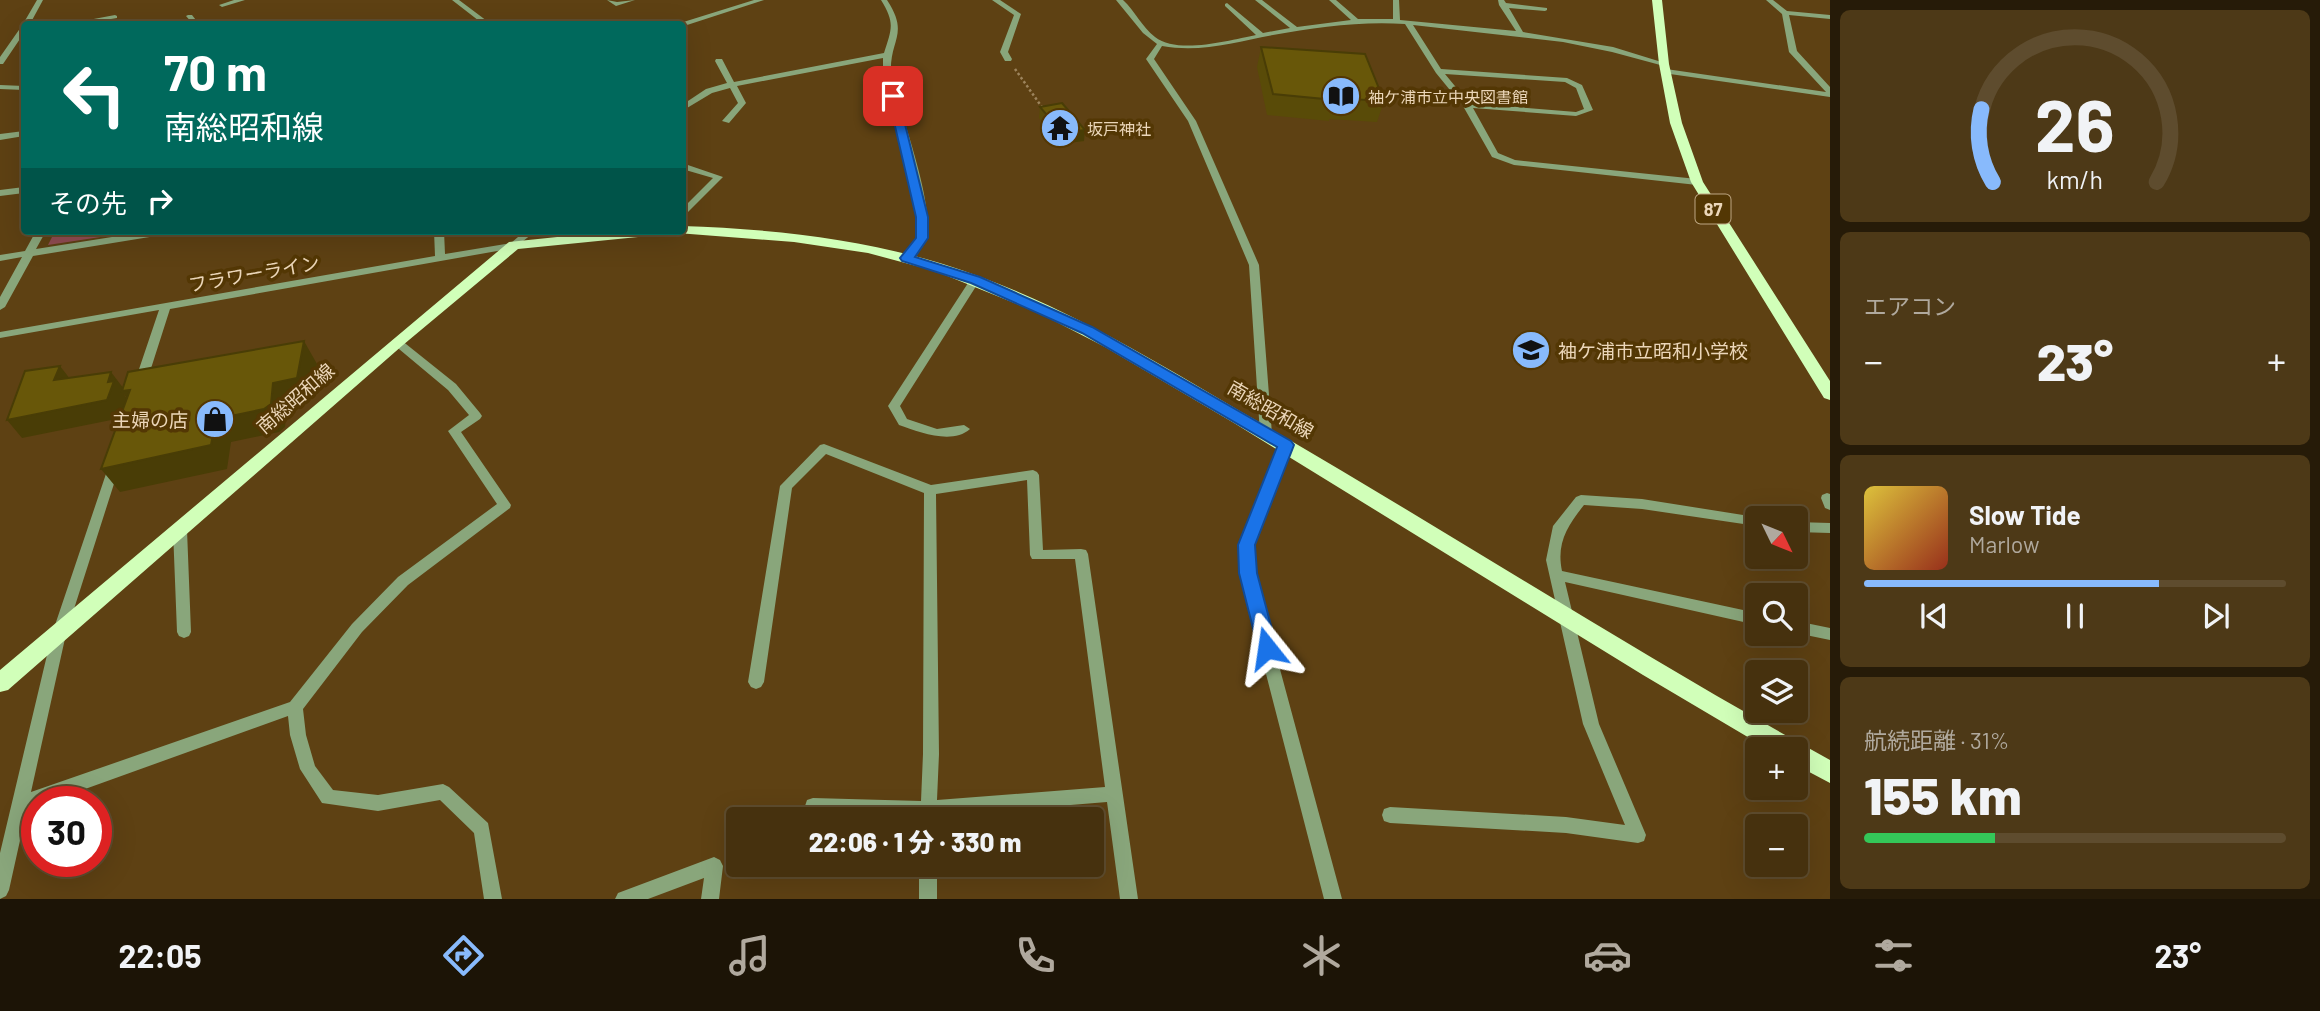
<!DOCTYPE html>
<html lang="ja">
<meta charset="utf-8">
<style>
:root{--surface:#46310e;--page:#4d3917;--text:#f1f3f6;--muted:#b0a99e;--line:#5e4c2e;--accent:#88bafc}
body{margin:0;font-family:Barlow,"Noto Sans JP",sans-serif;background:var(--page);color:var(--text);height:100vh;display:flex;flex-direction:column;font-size:26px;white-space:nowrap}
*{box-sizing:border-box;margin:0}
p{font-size:23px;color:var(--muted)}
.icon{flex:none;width:38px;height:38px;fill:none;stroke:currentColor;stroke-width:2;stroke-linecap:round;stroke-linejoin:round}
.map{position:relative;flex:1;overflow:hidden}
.details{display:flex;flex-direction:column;gap:10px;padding:10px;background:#261b08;width:490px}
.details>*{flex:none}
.banner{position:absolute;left:21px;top:21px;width:665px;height:214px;border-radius:7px;box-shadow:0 7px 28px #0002,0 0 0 2px var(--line);background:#00695c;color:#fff;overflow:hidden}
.needle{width:46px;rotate:133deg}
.buttons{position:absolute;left:1745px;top:506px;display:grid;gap:14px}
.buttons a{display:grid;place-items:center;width:63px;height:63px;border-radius:7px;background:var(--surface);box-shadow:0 7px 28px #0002,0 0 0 2px var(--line);font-size:35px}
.speed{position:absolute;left:21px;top:786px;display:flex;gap:14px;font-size:35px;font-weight:700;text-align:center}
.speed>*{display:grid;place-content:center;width:91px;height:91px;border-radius:50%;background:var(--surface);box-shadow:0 7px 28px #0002,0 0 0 2px var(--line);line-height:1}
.speed .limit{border:10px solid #d22;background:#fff;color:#111}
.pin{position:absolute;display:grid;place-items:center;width:60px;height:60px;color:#fff;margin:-30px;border-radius:14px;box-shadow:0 4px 10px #0006}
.me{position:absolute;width:77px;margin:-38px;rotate:345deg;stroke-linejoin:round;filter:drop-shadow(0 0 5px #0008)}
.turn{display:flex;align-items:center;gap:24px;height:147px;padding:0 28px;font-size:32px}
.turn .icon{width:91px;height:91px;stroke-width:2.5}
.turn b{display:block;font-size:49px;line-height:60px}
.then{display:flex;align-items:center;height:66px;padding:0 28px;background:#0003;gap:14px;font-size:26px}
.big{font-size:52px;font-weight:800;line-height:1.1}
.details .card{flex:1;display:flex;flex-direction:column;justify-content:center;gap:10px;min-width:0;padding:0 24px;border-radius:10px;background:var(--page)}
.details .dial{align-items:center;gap:0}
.dial svg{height:182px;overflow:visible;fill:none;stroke:var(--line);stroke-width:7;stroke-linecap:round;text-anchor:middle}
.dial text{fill:var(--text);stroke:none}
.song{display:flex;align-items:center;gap:21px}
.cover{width:84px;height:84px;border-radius:10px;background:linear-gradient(135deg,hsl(50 70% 55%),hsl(10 70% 35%))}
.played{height:7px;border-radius:4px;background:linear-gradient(90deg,var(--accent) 70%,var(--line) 70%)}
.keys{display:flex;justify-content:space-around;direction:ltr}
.heat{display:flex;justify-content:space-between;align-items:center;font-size:38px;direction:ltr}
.charge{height:10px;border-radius:5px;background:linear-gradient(90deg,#34c759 31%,var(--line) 0)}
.trip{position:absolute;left:726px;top:807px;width:378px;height:70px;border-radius:7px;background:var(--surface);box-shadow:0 7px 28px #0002,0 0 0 2px var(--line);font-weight:800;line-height:70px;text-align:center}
.menu{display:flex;height:112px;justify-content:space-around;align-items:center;background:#1c1406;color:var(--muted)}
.menu .icon{width:49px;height:49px}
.menu .active{color:var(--accent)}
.menu b{font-size:32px;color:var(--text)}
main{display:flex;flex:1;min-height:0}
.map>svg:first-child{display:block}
.green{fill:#904c52}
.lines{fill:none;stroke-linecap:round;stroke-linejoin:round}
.path{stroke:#9d845d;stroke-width:2.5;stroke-dasharray:2.5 2.5;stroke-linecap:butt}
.minor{fill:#89a67b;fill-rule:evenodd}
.major{fill:#d1ffb9;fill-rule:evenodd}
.wall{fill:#594b08}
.shaded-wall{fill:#493d06}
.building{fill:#685709;stroke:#493d06;stroke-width:2}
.route{fill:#1a73e8;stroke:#114b97;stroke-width:2}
.labels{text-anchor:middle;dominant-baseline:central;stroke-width:7;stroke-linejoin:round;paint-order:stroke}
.far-poi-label{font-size:16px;fill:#ebd6b9;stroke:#533704;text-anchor:start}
.shield{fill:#533704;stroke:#bda683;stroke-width:2}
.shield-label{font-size:18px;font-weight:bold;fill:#ebd6b9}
.street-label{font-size:19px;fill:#ebd6b9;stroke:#533704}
.poi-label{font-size:19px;fill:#ebd6b9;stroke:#533704;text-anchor:start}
</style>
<main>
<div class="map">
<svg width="1830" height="899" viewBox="0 0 1830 899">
<rect width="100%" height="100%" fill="#5e4113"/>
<!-- green -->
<path class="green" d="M55,231H140L48,245Z"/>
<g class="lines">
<!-- path -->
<path class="path" d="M1015,69L1044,110"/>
<!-- minor -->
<path class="minor" d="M37,0H43L30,24L24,26L23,24Z
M234,0H245L222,7L219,5Z
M452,0H459L491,24H483Z
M607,0L617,2L635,0L616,6Z
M754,0H764L684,26L677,24Z
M881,0H887C910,35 889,39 891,74C899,110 936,206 926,238C924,246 916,253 911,260L907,261L902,258C907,251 916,244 917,235C925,198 897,128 887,91L883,74V58L737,86L746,103L729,123L722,121L738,103L730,88L712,93L682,111V105L706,89L727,83L715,61L716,59H722L734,82L884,53C892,28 895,23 881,0Z
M992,0H1000L1021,14L1008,52L1012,59L1011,61H1005L1000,52L1014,15Z
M1116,0H1123C1135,11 1142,27 1155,37C1178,55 1230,40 1256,35L1225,6V4L1227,3L1263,33L1290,28L1255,0H1262L1297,27L1351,20L1329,0H1336L1358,19H1393V0H1399L1400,20L1516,31L1499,5L1498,0H1504L1506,3L1547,8V10L1545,11L1509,8L1523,32L1613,47L1668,64L1664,66L1612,52L1563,42L1413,25L1441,69L1567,78L1582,85L1593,110L1576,116L1473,108L1498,153L1515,160L1697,179L1702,182L1697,185L1514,165L1492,157L1463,106L1436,73L1405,24C1362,21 1316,27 1273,35C1236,42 1201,53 1162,46L1154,59L1196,121L1259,265L1272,434L1270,437H1262L1260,434L1249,265L1188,121L1146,59L1157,44L1143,33ZM1445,74L1565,82L1576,88L1584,109L1576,112L1469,103Z
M1766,0H1773L1787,11L1830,15V19L1789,15L1797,51L1830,87V97L1663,73L1662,71L1666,69L1826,92L1789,52L1782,14Z
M115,15L117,16V18L81,24H67Z
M188,15H192L199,24H193L186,16Z
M21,27H24V33L3,64H0V57Z
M0,85L24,86V90L0,89Z
M24,131V136L0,140V134Z
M682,163L723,177L682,218V209L713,178L682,169Z
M24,187V193L0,196V190Z
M36,231H46L36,249L150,231H173L168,234L33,256L5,307L0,310V297L22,257L0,261V255L25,251Z
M434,231H444L445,254L511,243L525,231H536L514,248L170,309L146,384L140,388L134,384L159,310L0,338V332L435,256Z
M975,277L980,280L900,406L907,419L937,429L964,425L970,429C952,445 919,432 899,425L888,406L970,280Z
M397,339L401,340L456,384L480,413L482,416L480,419L461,432L511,505L510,508L408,585L362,632L303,709L306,735L315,766L333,790L378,795L443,784L449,787L488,823L502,899H484L474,833L440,800L378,811L322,803L300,769L290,735L288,716L49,802H37V806L27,809L9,890L6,896L0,899V853L52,634L110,462L114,461L120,465L66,634L31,792L290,702L352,624L398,577L497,504L448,431L469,415L448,390L393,344L392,342L393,340Z
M1286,441L1292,445L1253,545L1254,573L1342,899H1324L1240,573L1239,545L1280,445Z
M824,444L931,485L1033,470L1037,472L1039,475L1043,550L1081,549L1086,550L1088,554L1138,899H1120L1107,802L936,816V819H920V817L813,814L807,812L805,806L807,800L813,798L921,801L923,754L924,493L826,454L792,488L764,682L761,687L756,689L751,687L748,682L780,486L820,445ZM1027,480L1030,555L1032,559H1075L1105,787L937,800L939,754L936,494Z
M1827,493L1830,494V510L1825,508L1821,498L1822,495Z
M1581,495L1642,499L1762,518H1757V526L1642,509L1584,505C1568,525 1556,543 1562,571L1757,613V625L1565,582L1599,724L1646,835L1644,841L1638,843L1566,833L1390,823L1384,821L1382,815L1384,809L1390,807L1566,817L1625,825L1583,724L1546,560L1553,526L1576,497Z
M1796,522L1830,523V533L1796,532Z
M180,525L185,526L187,530L191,632L189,636L184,638L179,636L177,632L173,530L175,526Z
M1796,621L1830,628V640L1796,633Z
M714,857L720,860L723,866L719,899H701L704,878L648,899H615L618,893Z
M919,864H937V899H919Z"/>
<!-- major -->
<path class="major" d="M1652,0H1662L1669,64L1682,123L1703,182L1830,381V400L1824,398L1691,182L1670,123L1659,64Z
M682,226C771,229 858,238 943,264C1062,301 1169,370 1276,432C1461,540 1643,657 1830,760V783L1796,765V749H1768L1643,675L1234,423L1105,347L1039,313L935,271L868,253L794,242L677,233L676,231H682Z
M615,231H665L658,235L518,249L403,345L8,690L0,692V670L509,242Z"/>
</g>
<!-- wall -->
<path class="wall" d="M1261,47L1384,101L1377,122L1329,119V121L1267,115L1257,67Z
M1040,107L1084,141L1060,144L1039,118Z"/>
<!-- shaded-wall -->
<path class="shaded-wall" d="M1085,130L1084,141L1060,144L1062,133Z
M304,341L317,364L310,401L287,406L285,427L279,432L231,442L227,469L120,492L101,469L216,419L273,383Z
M60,366L74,384L54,380Z
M111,372L124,389L130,390L139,414L123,393L127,399L121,418L22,438L7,420L108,382Z"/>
<!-- building -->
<path class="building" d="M1261,47L1365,54L1384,101L1334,98L1335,100L1273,94Z
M1062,103L1085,130L1062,133L1040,107Z
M304,341L297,378L273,383L271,404L264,409L216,419L211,445L101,469L130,390L122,391L128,372Z
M60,366L54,380L111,372L108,382L114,381L107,400L7,420L25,371Z"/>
<!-- route -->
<path class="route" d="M893,93L898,96L928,217V238L915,257L980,277L1092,327L1291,441L1294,445L1255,545L1257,573L1277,648L1274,654L1267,656L1261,654L1258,648L1239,573L1238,545L1277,447L1082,333L971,283L902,261L900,258L916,238V217L888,96Z"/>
<!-- icons -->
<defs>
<g id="library-disc" transform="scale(2.0125)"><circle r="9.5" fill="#88bafc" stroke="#533704"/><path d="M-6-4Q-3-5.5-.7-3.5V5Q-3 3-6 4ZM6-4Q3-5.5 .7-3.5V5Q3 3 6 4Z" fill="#111"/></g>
<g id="temple-disc" transform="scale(2.0125)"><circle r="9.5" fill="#88bafc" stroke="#533704"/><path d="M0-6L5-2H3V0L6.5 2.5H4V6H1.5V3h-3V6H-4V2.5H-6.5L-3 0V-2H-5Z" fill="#111"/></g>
<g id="school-disc" transform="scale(2.0125)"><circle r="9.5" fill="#88bafc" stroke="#533704"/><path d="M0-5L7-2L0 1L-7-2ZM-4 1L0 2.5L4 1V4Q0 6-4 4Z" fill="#111"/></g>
<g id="shop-disc" transform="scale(2.0125)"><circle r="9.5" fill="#88bafc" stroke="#533704"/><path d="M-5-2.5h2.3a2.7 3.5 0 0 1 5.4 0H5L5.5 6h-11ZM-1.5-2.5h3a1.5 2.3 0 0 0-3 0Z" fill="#111"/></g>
</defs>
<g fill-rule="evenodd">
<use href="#library-disc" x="1341" y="96"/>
<use href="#temple-disc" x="1060" y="128"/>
<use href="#school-disc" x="1531" y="350"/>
<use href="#shop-disc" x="215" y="419"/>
</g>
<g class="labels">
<!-- far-poi labels -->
<g class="far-poi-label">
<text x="1368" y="96">袖ケ浦市立中央図書館</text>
<text x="1087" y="128">坂戸神社</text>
</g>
<!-- shield labels -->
<rect class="shield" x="1695.5" y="194.5" width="35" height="29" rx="5"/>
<g class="shield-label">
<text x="1713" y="209">87</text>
</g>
<!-- street labels -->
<g class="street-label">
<text transform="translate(254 273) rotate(-10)">フラワーライン</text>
<text transform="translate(295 398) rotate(-41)">南総昭和線</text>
<text transform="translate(1271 409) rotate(30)">南総昭和線</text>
</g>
<!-- poi labels -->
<g class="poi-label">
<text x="1558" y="350">袖ケ浦市立昭和小学校</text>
<text x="188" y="419" text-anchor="end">主婦の店</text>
</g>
</g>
</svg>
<div class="buttons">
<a><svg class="needle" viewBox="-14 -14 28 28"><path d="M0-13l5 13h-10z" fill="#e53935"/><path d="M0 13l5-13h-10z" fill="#b0a99e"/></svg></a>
<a><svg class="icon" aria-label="search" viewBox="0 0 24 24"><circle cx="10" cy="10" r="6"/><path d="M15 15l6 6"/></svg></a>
<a><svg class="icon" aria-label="layers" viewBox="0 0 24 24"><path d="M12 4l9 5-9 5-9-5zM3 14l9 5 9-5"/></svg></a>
<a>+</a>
<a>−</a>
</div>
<div class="speed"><div class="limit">30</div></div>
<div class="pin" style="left:893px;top:96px;background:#d93025"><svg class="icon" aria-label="arrive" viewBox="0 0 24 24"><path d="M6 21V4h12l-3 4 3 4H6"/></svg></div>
<svg class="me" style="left:1267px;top:648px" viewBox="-20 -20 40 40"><path d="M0-17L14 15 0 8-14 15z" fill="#1a73e8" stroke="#fff" stroke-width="4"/></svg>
<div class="trip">22:06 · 1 分 · 330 m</div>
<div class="banner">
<div class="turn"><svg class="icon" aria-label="left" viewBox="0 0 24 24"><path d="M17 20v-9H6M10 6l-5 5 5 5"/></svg><div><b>70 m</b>南総昭和線</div></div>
<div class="then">その先<svg class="icon" aria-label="right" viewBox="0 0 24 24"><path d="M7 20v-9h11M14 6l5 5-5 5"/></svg></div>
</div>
</div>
<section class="details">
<div class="card dial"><svg viewBox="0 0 100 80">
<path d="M14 69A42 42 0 1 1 86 69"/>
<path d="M14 69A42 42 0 0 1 9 37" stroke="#88bafc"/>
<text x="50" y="56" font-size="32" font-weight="700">26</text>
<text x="50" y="72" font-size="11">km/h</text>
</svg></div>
<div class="card"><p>エアコン</p>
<div class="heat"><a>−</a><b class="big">23°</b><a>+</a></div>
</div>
<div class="card">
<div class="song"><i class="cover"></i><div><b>Slow Tide</b><p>Marlow</p></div></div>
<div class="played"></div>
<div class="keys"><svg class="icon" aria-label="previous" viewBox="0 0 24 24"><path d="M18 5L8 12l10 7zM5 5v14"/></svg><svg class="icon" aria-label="pause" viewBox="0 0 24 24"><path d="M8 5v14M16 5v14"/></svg><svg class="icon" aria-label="next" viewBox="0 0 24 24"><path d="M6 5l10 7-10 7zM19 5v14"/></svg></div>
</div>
<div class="card"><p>航続距離 · 31%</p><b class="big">155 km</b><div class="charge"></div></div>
</section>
</main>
<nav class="menu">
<b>22:05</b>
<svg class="icon active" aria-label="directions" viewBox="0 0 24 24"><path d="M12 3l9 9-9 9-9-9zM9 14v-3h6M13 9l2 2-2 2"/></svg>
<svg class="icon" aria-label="music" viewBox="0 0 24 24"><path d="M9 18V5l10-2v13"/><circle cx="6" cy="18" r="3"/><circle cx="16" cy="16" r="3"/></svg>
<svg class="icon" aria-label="phone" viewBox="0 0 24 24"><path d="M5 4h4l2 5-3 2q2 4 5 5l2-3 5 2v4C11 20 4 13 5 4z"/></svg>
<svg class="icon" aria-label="climate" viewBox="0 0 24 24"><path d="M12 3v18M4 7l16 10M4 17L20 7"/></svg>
<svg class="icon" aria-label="car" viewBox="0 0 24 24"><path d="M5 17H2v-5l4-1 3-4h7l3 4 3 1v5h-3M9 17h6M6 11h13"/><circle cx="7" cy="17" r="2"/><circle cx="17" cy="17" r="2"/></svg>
<svg class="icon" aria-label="filters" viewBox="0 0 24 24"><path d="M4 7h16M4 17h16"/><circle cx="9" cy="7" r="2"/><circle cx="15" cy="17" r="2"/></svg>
<b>23°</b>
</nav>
